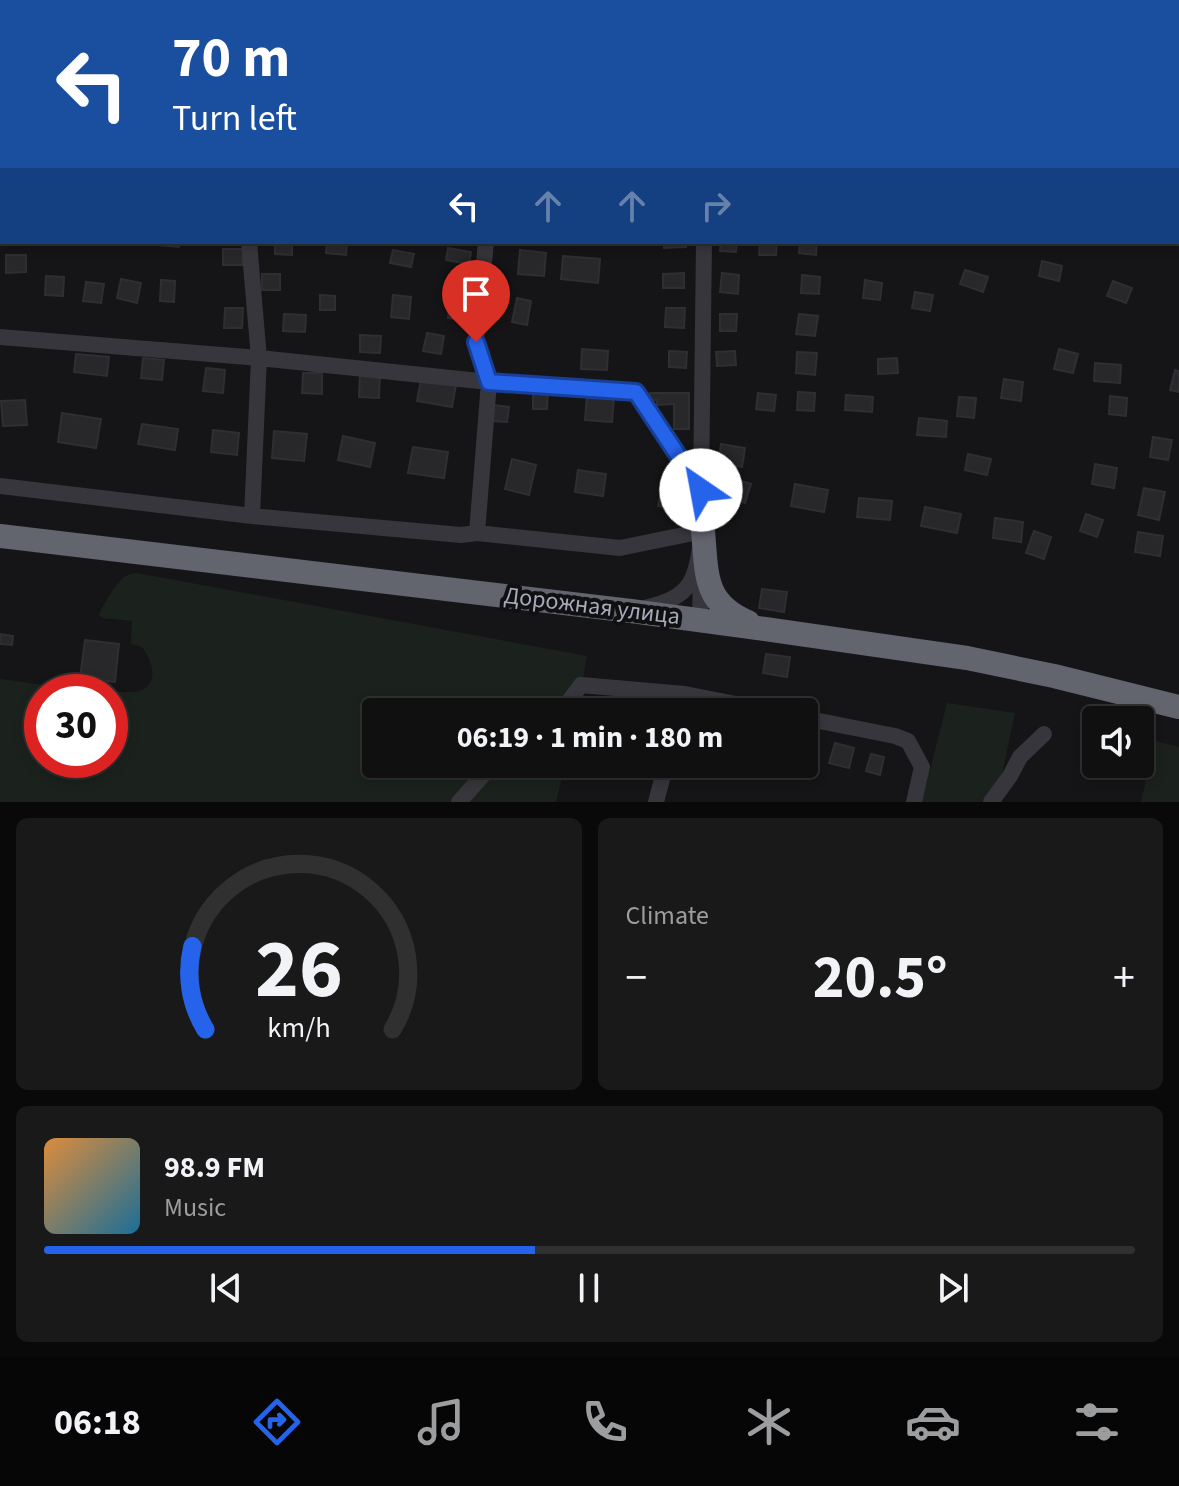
<!DOCTYPE html>
<meta charset="utf-8">
<style>
:root{--surface:#101011;--page:#19191a;--text:#f1f3f6;--muted:#9c9d9f;--line:#303031;--accent:#2563eb}
body{margin:0;font-family:"Source Sans 3",sans-serif;background:var(--page);color:var(--text);height:100vh;display:flex;flex-direction:column;font-size:30px;white-space:nowrap}
*{box-sizing:border-box;margin:0}
p{font-size:26px;color:var(--muted)}
.icon{flex:none;width:44px;height:44px;fill:none;stroke:currentColor;stroke-width:2;stroke-linecap:round;stroke-linejoin:round}
.map{position:relative;height:802px;overflow:hidden}
.details{display:flex;flex-direction:column;gap:16px;padding:16px;background:#090909;flex:1}
.details>*{flex:none}
.guide{position:absolute;left:0px;top:0px;width:1180px;height:244px;box-shadow:0 4px 12px #0003,0 0 0 2px var(--line);background:#1a4fa0;color:#fff;overflow:hidden}
.fabs{position:absolute;left:1082px;top:706px;display:grid;gap:16px}
.fabs a{display:grid;place-items:center;width:72px;height:72px;border-radius:8px;background:var(--surface);box-shadow:0 4px 12px #0003,0 0 0 2px var(--line);font-size:40px}
.speed{position:absolute;left:24px;top:674px;display:flex;gap:16px;font-size:40px;font-weight:700;text-align:center}
.speed>*{display:grid;place-content:center;width:104px;height:104px;border-radius:50%;background:var(--surface);box-shadow:0 4px 12px #0003,0 0 0 2px var(--line);line-height:1}
.speed .limit{border:12px solid #d22;background:#fff;color:#111}
.pin{position:absolute;display:grid;place-items:center;width:68px;height:68px;color:#fff;margin:-82px -34px;border-radius:50% 50% 50% 0;rotate:-45deg;box-shadow:0 0 8px #0007}
.pin .icon{rotate:45deg}
.me{position:absolute;width:88px;margin:-44px;rotate:327deg;stroke-linejoin:round;filter:drop-shadow(0 0 6px #0008)}
.turn{display:flex;align-items:center;gap:28px;height:168px;padding:0 40px;font-size:36px}
.turn .icon{width:104px;height:104px;stroke-width:2.5}
.turn b{display:block;font-size:56px;line-height:68px}
.lanes{display:flex;align-items:center;height:76px;padding:0 40px;background:#0003;justify-content:center;gap:40px;direction:ltr}
.lanes .off{opacity:.35}
.big{font-size:60px;font-weight:700;line-height:1.1}
.details .card{flex:1;display:flex;flex-direction:column;justify-content:center;gap:12px;min-width:0;padding:0 28px;border-radius:12px;background:var(--page)}
.details .dial{align-items:center;gap:0}
.dial svg{height:208px;overflow:visible;fill:none;stroke:var(--line);stroke-width:7;stroke-linecap:round;text-anchor:middle}
.dial text{fill:var(--text);stroke:none}
.song{display:flex;align-items:center;gap:24px}
.cover{width:96px;height:96px;border-radius:12px;background:linear-gradient(135deg,hsl(30 70% 55%),hsl(200 70% 35%))}
.played{height:8px;border-radius:4px;background:linear-gradient(90deg,var(--accent) 45%,var(--line) 45%)}
.keys{display:flex;justify-content:space-around;direction:ltr}
.heat{display:flex;justify-content:space-between;align-items:center;font-size:44px;direction:ltr}
.details .tiles{flex:1;display:grid;gap:16px;grid-template-columns:1fr 1fr}
.card:last-child{grid-column:span 2}
.trip{position:absolute;left:362px;top:698px;width:456px;height:80px;border-radius:8px;background:var(--surface);box-shadow:0 4px 12px #0003,0 0 0 2px var(--line);font-weight:700;line-height:80px;text-align:center}
.tab-bar{display:flex;height:128px;justify-content:space-around;align-items:center;background:#060607;color:var(--muted)}
.tab-bar .icon{width:56px;height:56px}
.tab-bar .current{color:var(--accent)}
.tab-bar b{font-size:36px;color:var(--text)}
.map>svg:first-child{display:block}
.green{fill:#1b221d;fill-rule:evenodd}
.building{fill:#28282b;stroke:#2f2f33;stroke-width:2}
.lines{fill:none;stroke-linecap:round;stroke-linejoin:round}
.minor{stroke:#36363c;stroke-width:16}
.highway{stroke:#62646e;stroke-width:24}
.route-casing{stroke:#184099;stroke-width:20}
.route{stroke:#2563eb;stroke-width:14}
.labels{text-anchor:middle;dominant-baseline:central;stroke-width:8;stroke-linejoin:round;paint-order:stroke}
.street-label{font-size:24px;fill:#a6aab8;stroke:#101012}
</style>
<div class="map">
<svg width="1179" height="802" viewBox="0 0 1179 802">
<rect width="100%" height="100%" fill="#151517"/>
<!-- green -->
<path class="green" d="M137,573L587,656L577,712H376V764H565L556,802H0V679C23,682 128,698 142,690C160,681 151,659 142,647L131,644L132,621L103,618L99,615C102,606 115,585 123,578C128,574 131,574 137,573ZM42,692H110V760H42Z
M947,703L1015,713L996,802H922Z
M1155,741L1179,747V802H1141Z"/>
<!-- building -->
<path class="building" d="M159,242H179V247L158,245Z
M275,242H292V255L275,254Z
M327,242H347L346,255L326,253Z
M664,242H686V247L664,248Z
M721,242H737L736,252L720,251Z
M760,242H777L776,255H759Z
M800,242H817L816,255L799,253Z
M448,248L471,252L469,264L446,260Z
M223,249H243V265H223Z
M393,250L414,254L411,267L390,263Z
M520,250L546,253L544,276L518,274Z
M6,255H26V272L6,273Z
M563,256L600,259L598,283L561,279Z
M1042,261L1062,266L1059,281L1039,276Z
M965,270L988,277L983,292L960,284Z
M684,273V288H663V274Z
M722,273L739,275L738,294L720,292Z
M262,274H280V290H262Z
M802,275L820,277L819,294L801,293Z
M46,276L64,277L63,296L45,295Z
M121,279L141,283L137,303L117,298Z
M161,280L175,281L174,302L160,301Z
M865,280L882,283L880,300L863,298Z
M1113,281L1132,288L1126,303L1107,296Z
M86,282L104,284L101,303L83,301Z
M915,292L933,295L930,311L912,308Z
M320,295L335,296V310H320Z
M393,295L411,297L409,319L391,317Z
M517,298L531,301L527,325L512,322Z
M451,300L469,303L466,321L448,318Z
M225,308H243L242,328H224Z
M666,308H685L684,328L665,327Z
M284,314L306,315L305,332L283,331Z
M720,314H737L736,331H720Z
M799,314L818,316L815,336L796,334Z
M427,333L444,336L441,354L423,351Z
M360,335L381,336L380,353L360,352Z
M582,349L608,351L607,370L581,369Z
M1059,349L1078,354L1073,373L1054,369Z
M669,351L687,352L686,368L669,367Z
M735,351L736,365L717,366L716,352Z
M797,352L817,353L815,375L796,373Z
M76,354L109,357L107,376L74,372Z
M143,358L164,360L162,380L141,378Z
M897,358L898,373L878,374V359Z
M1095,363L1121,365L1120,383L1094,381Z
M206,368L225,370L223,393L203,391Z
M1175,370L1179,371V392L1170,390Z
M303,373H322V394L302,393Z
M360,373L380,374L379,398L359,397Z
M421,379L456,385L452,407L417,401Z
M1004,379L1023,382L1021,401L1001,398Z
M533,388L548,389L547,409H533Z
M798,392L815,393L814,411L797,410Z
M650,393H689V429H674V404L657,405V400H650Z
M758,393L776,395L774,411L756,409Z
M587,395L614,397L612,422L585,420Z
M846,395L873,397L872,412L845,410Z
M1110,396L1127,398L1126,416L1109,414Z
M959,397L976,398L974,418L957,416Z
M25,400L27,425L3,426L1,401Z
M493,405L509,407L507,422L492,421Z
M62,413L101,419L96,448L58,442Z
M919,418L947,421L946,437L917,435Z
M142,424L178,429L175,450L138,444Z
M213,430L239,433L237,455L211,452Z
M274,431L307,434L304,461L272,458Z
M343,436L375,443L370,467L338,460Z
M1153,437L1172,440L1168,460L1150,457Z
M721,444L745,448L742,467L718,463Z
M413,447L448,452L444,478L408,473Z
M968,454L991,459L987,475L965,470Z
M512,459L536,465L529,495L505,489Z
M1095,464L1117,468L1114,488L1092,484Z
M578,470L606,474L603,496L575,492Z
M664,477L685,481L679,510L658,506Z
M733,478L751,484L745,503L727,497Z
M795,484L828,490L824,512L791,506Z
M1144,488L1165,492L1159,520L1138,515Z
M859,498L892,501L890,520L857,517Z
M925,507L961,514L957,533L921,526Z
M1086,514L1103,520L1097,537L1080,531Z
M995,518L1023,522L1021,542L993,538Z
M1034,531L1051,537L1044,559L1026,553Z
M1138,532L1163,536L1160,556L1135,552Z
M762,589L787,592L784,612L759,608Z
M0,634L13,636L12,645L0,644Z
M85,640L119,644L115,682L80,678Z
M766,654L790,657L787,677L763,673Z
M835,743L854,748L849,768L829,763Z
M871,754L884,757L880,775L866,771Z
M743,764L758,766L756,777L741,774Z"/>
<g class="lines">
<!-- minor -->
<path class="minor" d="M129,0L130,2
M454,2V0
M708,2V0
M249,242L259,358L252,516
M0,337L259,358L489,382L636,392L701,490
M0,486L252,516L461,535L477,533L620,548L703,531C695,577 696,597 645,608
M477,533L489,382L476,342L486,242
M702,540L701,490L704,242
M700,619L701,576
M561,712L581,685L685,694L776,712
M680,712L685,694
M804,718L895,736L908,741L922,767L914,802
M459,802L485,773L498,764
M656,802L666,764
M991,802L1010,776L1020,757L1044,734"/>
<!-- highway -->
<path class="highway" d="M703,531C707,574 703,603 748,622
M0,536L631,611L765,629L967,658L1054,676L1179,707"/>
</g>
<g class="lines">
<!-- route casing -->
<g class="route-casing">
<path id="route" d="M476,342L489,382L636,392L701,490"/>
</g>
<!-- route -->
<use href="#route" class="route"/>
</g>
<g class="labels">
<!-- street labels -->
<g class="street-label">
<text transform="translate(592 606) rotate(7)">Дорожная улица</text>
</g>
</g>
</svg>
<div class="fabs">
<a><svg class="icon" aria-label="sound" viewBox="0 0 24 24"><path d="M4 9h4l5-4v14l-5-4H4zM17 9q2 3 0 6"/></svg></a>
</div>
<div class="speed"><div class="limit">30</div></div>
<div class="pin" style="left:476px;top:342px;background:#d93025"><svg class="icon" aria-label="arrive" viewBox="0 0 24 24"><path d="M6 21V4h12l-3 4 3 4H6"/></svg></div>
<svg class="me" style="left:701px;top:490px" viewBox="-20 -20 40 40"><circle r="19" fill="#fff"/><path d="M0-13L10 11 0 6-10 11z" fill="#2563eb"/></svg>
<div class="trip">06:19 · 1 min · 180 m</div>
<div class="guide">
<div class="turn"><svg class="icon" aria-label="left" viewBox="0 0 24 24"><path d="M17 20v-9H6M10 6l-5 5 5 5"/></svg><div><b>70 m</b>Turn left</div></div>
<div class="lanes"><svg class="icon" aria-label="left" viewBox="0 0 24 24"><path d="M17 20v-9H6M10 6l-5 5 5 5"/></svg><svg class="icon off" aria-label="ahead" viewBox="0 0 24 24"><path d="M12 20V5M6 11l6-6 6 6"/></svg><svg class="icon off" aria-label="ahead" viewBox="0 0 24 24"><path d="M12 20V5M6 11l6-6 6 6"/></svg><svg class="icon off" aria-label="right" viewBox="0 0 24 24"><path d="M7 20v-9h11M14 6l5 5-5 5"/></svg></div>
</div>
</div>
<section class="details">
<div class="tiles">
<div class="card dial"><svg viewBox="0 0 100 80">
<path d="M14 69A42 42 0 1 1 86 69"/>
<path d="M14 69A42 42 0 0 1 9 37" stroke="#2563eb"/>
<text x="50" y="56" font-size="32" font-weight="700">26</text>
<text x="50" y="72" font-size="11">km/h</text>
</svg></div>
<div class="card"><p>Climate</p>
<div class="heat"><a>−</a><b class="big">20.5°</b><a>+</a></div>
</div>
<div class="card">
<div class="song"><i class="cover"></i><div><b>98.9 FM</b><p>Music</p></div></div>
<div class="played"></div>
<div class="keys"><svg class="icon" aria-label="previous" viewBox="0 0 24 24"><path d="M18 5L8 12l10 7zM5 5v14"/></svg><svg class="icon" aria-label="pause" viewBox="0 0 24 24"><path d="M8 5v14M16 5v14"/></svg><svg class="icon" aria-label="next" viewBox="0 0 24 24"><path d="M6 5l10 7-10 7zM19 5v14"/></svg></div>
</div>
</div>
</section>
<nav class="tab-bar">
<b>06:18</b>
<svg class="icon current" aria-label="directions" viewBox="0 0 24 24"><path d="M12 3l9 9-9 9-9-9zM9 14v-3h6M13 9l2 2-2 2"/></svg>
<svg class="icon" aria-label="music" viewBox="0 0 24 24"><path d="M9 18V5l10-2v13"/><circle cx="6" cy="18" r="3"/><circle cx="16" cy="16" r="3"/></svg>
<svg class="icon" aria-label="phone" viewBox="0 0 24 24"><path d="M5 4h4l2 5-3 2q2 4 5 5l2-3 5 2v4C11 20 4 13 5 4z"/></svg>
<svg class="icon" aria-label="climate" viewBox="0 0 24 24"><path d="M12 3v18M4 7l16 10M4 17L20 7"/></svg>
<svg class="icon" aria-label="car" viewBox="0 0 24 24"><path d="M5 17H2v-5l4-1 3-4h7l3 4 3 1v5h-3M9 17h6M6 11h13"/><circle cx="7" cy="17" r="2"/><circle cx="17" cy="17" r="2"/></svg>
<svg class="icon" aria-label="filters" viewBox="0 0 24 24"><path d="M4 7h16M4 17h16"/><circle cx="9" cy="7" r="2"/><circle cx="15" cy="17" r="2"/></svg>
</nav>
